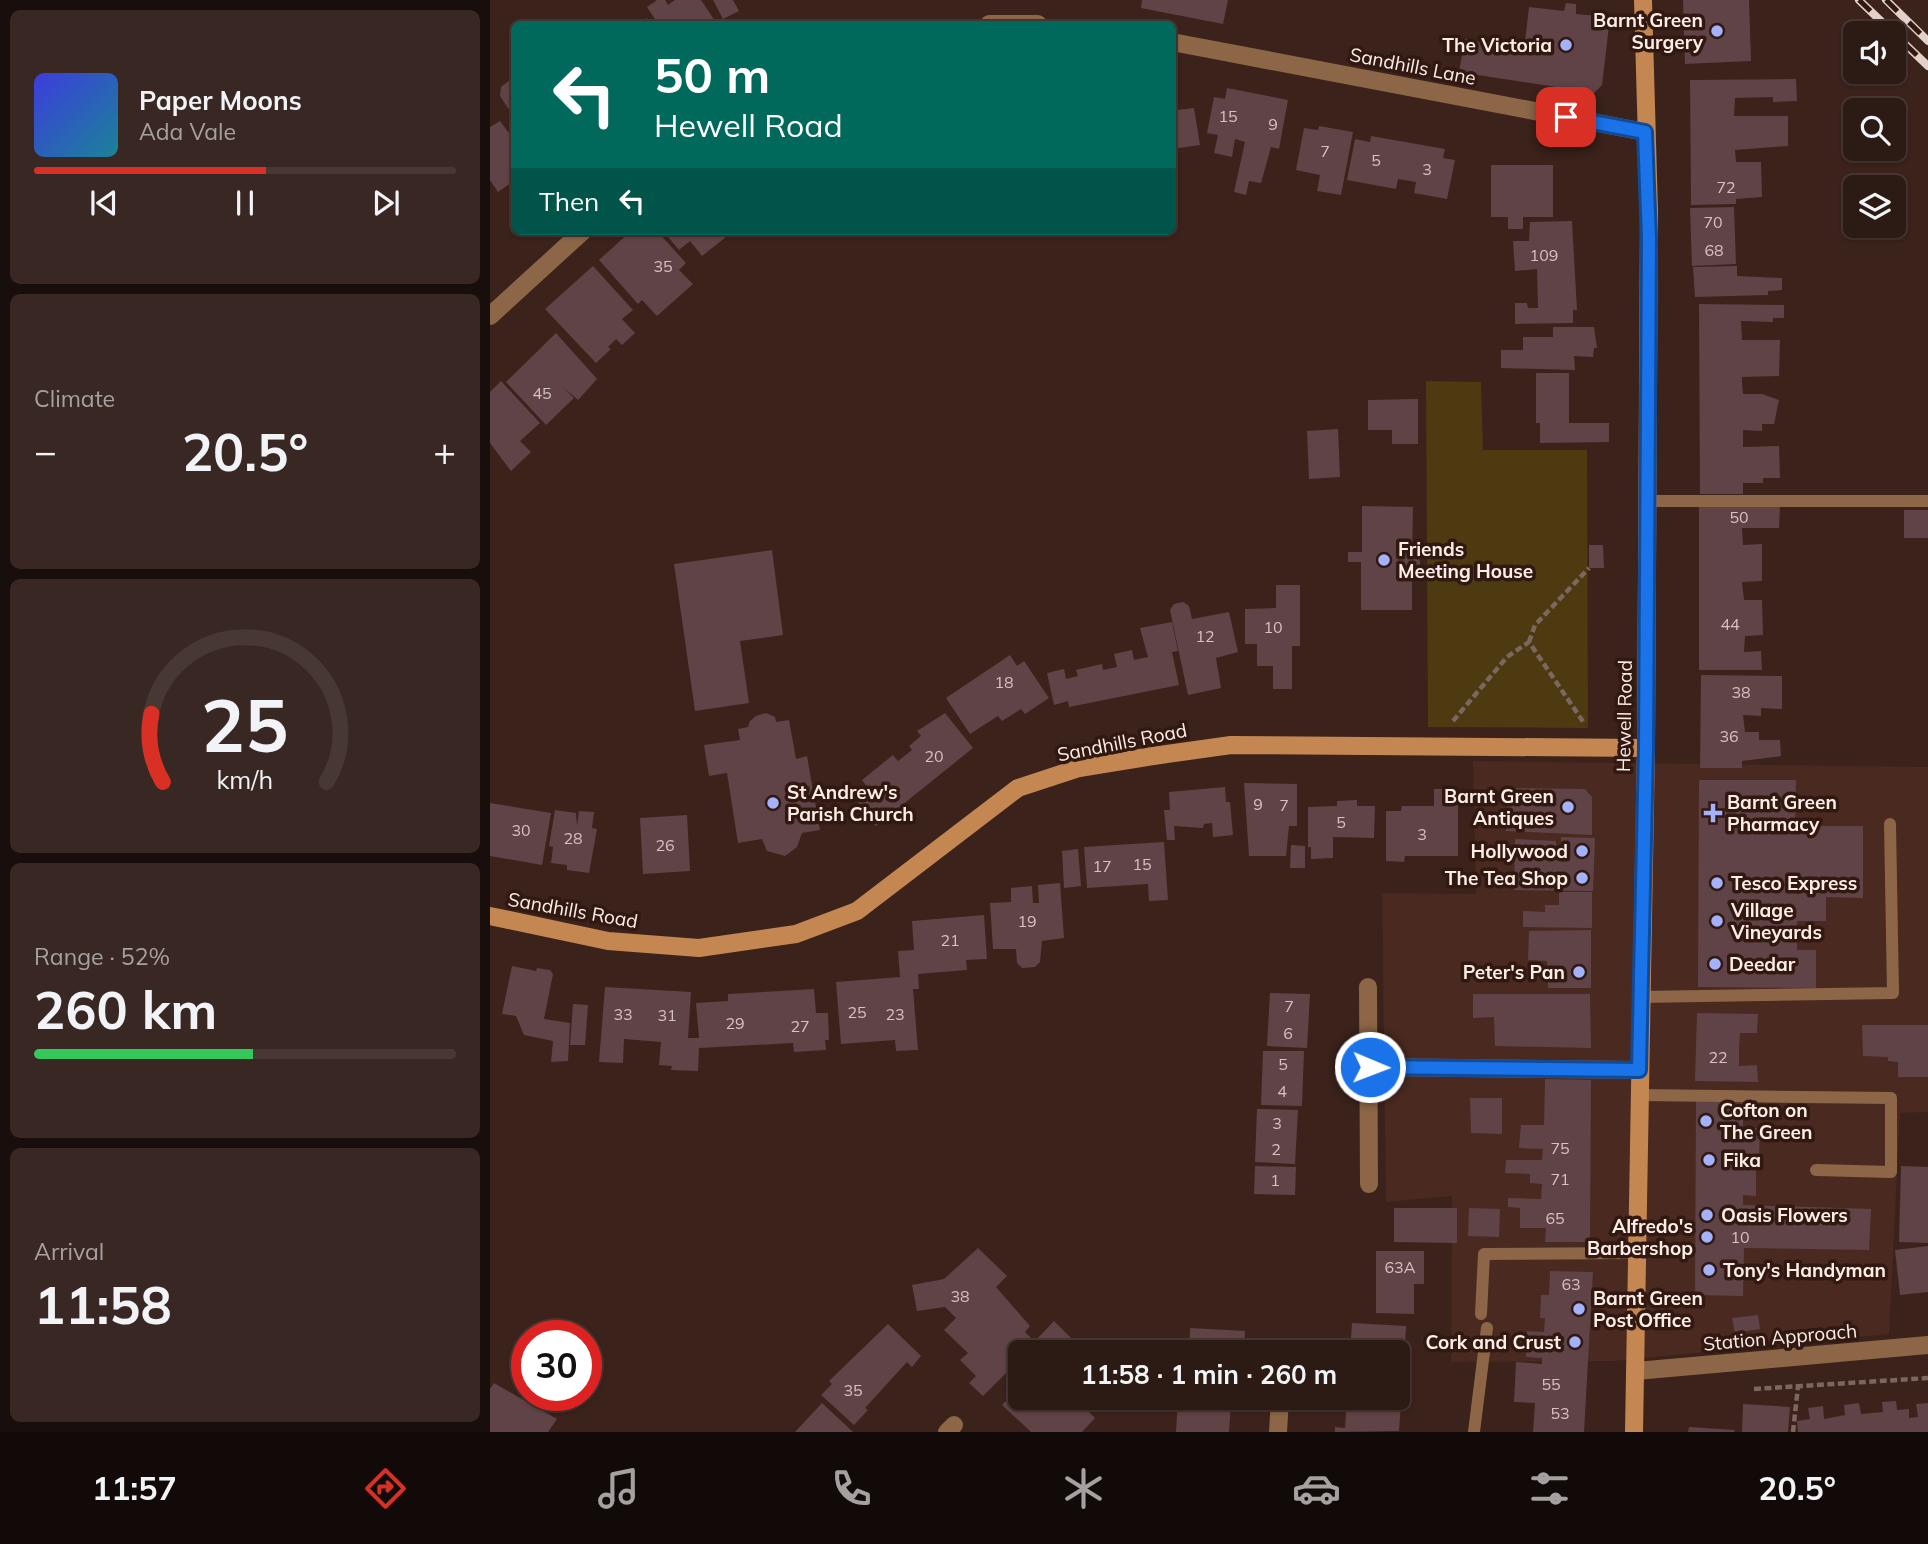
<!DOCTYPE html>
<meta charset="utf-8">
<style>
:root{--surface:#2c1a14;--page:#382722;--text:#f1f3f6;--muted:#a6a1a0;--line:#483834;--accent:#d93025}
body{margin:0;font-family:Mulish,sans-serif;background:var(--page);color:var(--text);height:100vh;display:flex;flex-direction:column;font-size:26px;white-space:nowrap}
*{box-sizing:border-box;margin:0}
p{font-size:23px;color:var(--muted)}
.icon{flex:none;width:38px;height:38px;fill:none;stroke:currentColor;stroke-width:2;stroke-linecap:round;stroke-linejoin:round}
.map{position:relative;flex:1;overflow:hidden}
.drawer{display:flex;flex-direction:column;gap:10px;padding:10px;background:#180e0b;width:490px}
.drawer>*{flex:none}
.guide{position:absolute;left:21px;top:21px;width:665px;height:214px;border-radius:10px;box-shadow:0 2px 5px #0004,0 0 0 2px var(--line);background:#00695c;color:#fff;overflow:hidden}
.buttons{position:absolute;left:1353px;top:21px;display:grid;gap:14px}
.buttons a{display:grid;place-items:center;width:63px;height:63px;border-radius:10px;background:var(--surface);box-shadow:0 2px 5px #0004,0 0 0 2px var(--line);font-size:35px}
.speed{position:absolute;left:21px;top:1320px;display:flex;gap:14px;font-size:35px;font-weight:700;text-align:center}
.speed>*{display:grid;place-content:center;width:91px;height:91px;border-radius:50%;background:var(--surface);box-shadow:0 2px 5px #0004,0 0 0 2px var(--line);line-height:1}
.speed .limit{border:10px solid #d22;background:#fff;color:#111}
.pin{position:absolute;display:grid;place-items:center;width:60px;height:60px;color:#fff;margin:-30px;border-radius:14px;box-shadow:0 4px 10px #0006}
.me{position:absolute;width:77px;margin:-38px;rotate:91deg;stroke-linejoin:round;filter:drop-shadow(0 0 5px #0008)}
.turn{display:flex;align-items:center;gap:24px;height:147px;padding:0 28px;font-size:32px}
.turn .icon{width:91px;height:91px;stroke-width:2.5}
.turn b{display:block;font-size:49px;line-height:60px}
.then{display:flex;align-items:center;height:66px;padding:0 28px;background:#0003;gap:14px;font-size:26px}
.big{font-size:52px;font-weight:700;line-height:1.1}
.drawer .widget{flex:1;display:flex;flex-direction:column;justify-content:center;gap:10px;min-width:0;padding:0 24px;border-radius:10px;background:var(--page)}
.drawer .dial{align-items:center;gap:0}
.dial svg{height:182px;overflow:visible;fill:none;stroke:var(--line);stroke-width:7;stroke-linecap:round;text-anchor:middle}
.dial text{fill:var(--text);stroke:none}
.song{display:flex;align-items:center;gap:21px}
.cover{width:84px;height:84px;border-radius:10px;background:linear-gradient(135deg,hsl(240 70% 55%),hsl(190 70% 35%))}
.played{height:7px;border-radius:4px;background:linear-gradient(90deg,var(--accent) 55%,var(--line) 55%)}
.keys{display:flex;justify-content:space-around;direction:ltr}
.heat{display:flex;justify-content:space-between;align-items:center;font-size:38px;direction:ltr}
.charge{height:10px;border-radius:5px;background:linear-gradient(90deg,#34c759 52%,var(--line) 0)}
.trip{position:absolute;left:518px;top:1340px;width:402px;height:70px;border-radius:10px;background:var(--surface);box-shadow:0 2px 5px #0004,0 0 0 2px var(--line);font-weight:700;line-height:70px;text-align:center}
.dock{display:flex;height:112px;justify-content:space-around;align-items:center;background:#120a08;color:var(--muted)}
.dock .icon{width:49px;height:49px}
.dock .active{color:var(--accent)}
.dock b{font-size:32px;color:var(--text)}
main{display:flex;flex:1;min-height:0}
.map>svg:first-child{display:block}
.built{fill:#492920}
.green{fill:#4d3a10}
.building{fill:#604346}
.lines{fill:none;stroke-linecap:round;stroke-linejoin:round}
.path{stroke:#7c665f;stroke-width:4.5;stroke-dasharray:7 3.5;stroke-linecap:butt}
.lane{stroke:#8c6646;stroke-width:12}
.street{stroke:#8c6646;stroke-width:18}
.secondary{stroke:#c48752;stroke-width:18}
.rail-casing{stroke:#e2d0ca;stroke-width:8}
.rail{stroke:#311912;stroke-width:5;stroke-dasharray:16;stroke-linecap:butt}
.route-casing{stroke:#114b97;stroke-width:18}
.route{stroke:#1a73e8;stroke-width:12}
.poi-dot{fill:#a4b1fc;stroke:#311912;stroke-width:2.5}
.labels{text-anchor:middle;dominant-baseline:central;stroke-width:7;stroke-linejoin:round;paint-order:stroke}
.number-label{font-size:16px;fill:#d6c2bf}
.poi-label{font-size:19px;font-weight:bold;fill:#feede7;stroke:#311912;text-anchor:start}
.street-label{font-size:19px;fill:#feede7;stroke:#311912}
</style>
<main>
<section class="drawer">
<div class="widget">
<div class="song"><i class="cover"></i><div><b>Paper Moons</b><p>Ada Vale</p></div></div>
<div class="played"></div>
<div class="keys"><svg class="icon" aria-label="previous" viewBox="0 0 24 24"><path d="M18 5L8 12l10 7zM5 5v14"/></svg><svg class="icon" aria-label="pause" viewBox="0 0 24 24"><path d="M8 5v14M16 5v14"/></svg><svg class="icon" aria-label="next" viewBox="0 0 24 24"><path d="M6 5l10 7-10 7zM19 5v14"/></svg></div>
</div>
<div class="widget"><p>Climate</p>
<div class="heat"><a>−</a><b class="big">20.5°</b><a>+</a></div>
</div>
<div class="widget dial"><svg viewBox="0 0 100 80">
<path d="M14 69A42 42 0 1 1 86 69"/>
<path d="M14 69A42 42 0 0 1 9 39" stroke="#d93025"/>
<text x="50" y="56" font-size="32" font-weight="700">25</text>
<text x="50" y="72" font-size="11">km/h</text>
</svg></div>
<div class="widget"><p>Range · 52%</p><b class="big">260 km</b><div class="charge"></div></div>
<div class="widget"><p>Arrival</p><b class="big">11:58</b></div>
</section>
<div class="map">
<svg width="1438" height="1432" viewBox="0 0 1438 1432">
<rect width="100%" height="100%" fill="#3b221b"/>
<!-- built -->
<path class="built" d="M983,761L1438,767V1112L1410,1113L1399,1334L1123,1361L961,1362L962,1196L896,1202L892,893L986,894Z"/>
<!-- green -->
<path class="green" d="M936,381L991,382L993,450H1097L1098,728L938,727Z"/>
<!-- building -->
<path class="building" d="M167,0H175L178,5L185,0H211L227,24H168L157,7Z
M223,0H243L249,11L233,19Z
M652,0H738L733,24L651,8Z
M1193,0H1259L1261,61L1195,64Z
M1076,3L1086,4V14L1120,17L1112,85L1104,93L969,72L975,39L1034,50L1039,7L1074,11Z
M157,18L161,24H146Z
M1306,79L1307,101L1283,102V97L1245,98L1244,116H1298V146L1245,150L1246,162H1271L1272,197L1246,199V204L1201,205L1200,80Z
M20,80L24,82V117L10,96L11,87Z
M737,88L798,100L789,149L781,147L771,183L759,181L756,195L744,192L755,142L745,139L742,157L724,153L728,135L717,133L724,97L735,99Z
M684,91L687,110L704,108L710,145L682,149Z
M10,121L24,140V181L8,192L0,180V127Z
M829,126L863,132L851,195L827,191L830,175L806,170L814,128L828,130Z
M881,136L955,149L953,158L965,160L957,199L924,193L926,182L908,179L906,189L857,180L865,139L880,142Z
M1001,165H1063V217H1033V229H1018V217H1001Z
M1244,207L1246,264L1202,266L1200,208Z
M1082,221L1087,310H1083V323L1025,324V303H1037L1038,308H1048L1047,269L1025,271L1023,241H1039L1040,222Z
M141,231H167L196,263L189,270L203,284L167,316L152,300L148,304L109,260Z
M173,231H231L236,237L212,256L200,241L189,250Z
M103,266L143,310L132,319L145,333L132,345L126,339L118,347L121,349L106,363L55,309Z
M1247,266V276L1292,278V290L1278,291V295L1205,297L1203,267Z
M1209,304L1294,305V318H1283V322L1251,321L1252,340H1290L1289,376L1252,377V384L1253,394H1272L1289,400L1284,424H1272V431L1253,430V447L1289,446L1290,478H1273V483H1253V494H1210Z
M1063,327H1104L1107,348H1104L1103,357L1084,356L1085,370L1011,368V350H1033V337H1063Z
M66,333L107,379L88,400L73,387L84,398L56,425L16,382Z
M1046,373H1079V423H1119V442L1050,443V423H1046Z
M11,381L50,423L30,441L41,452L21,471L0,443V392Z
M928,399V444H902V430H878V400Z
M848,429L850,477L819,479L817,431Z
M1209,505L1290,506L1289,528H1252L1253,545L1272,544V581L1252,582L1254,600H1272L1273,635L1255,636L1254,652L1271,651L1272,670H1209Z
M872,506L923,507L922,557H930V565H922V610H871V562H858V552H872Z
M1414,510H1438V538H1414Z
M1099,545H1113L1114,568H1099Z
M282,550L293,635L250,641L259,703L205,711L184,564Z
M786,585H810V646H802V689H783V666H767V644H755V609L786,608Z
M693,602L699,606L702,619L739,612L748,652L726,658L731,688L698,695L680,610L684,604Z
M682,622L688,651L682,652L689,685L579,707L578,701L564,705L557,673L574,669L576,679L588,676L586,670L612,664L613,670L627,667L624,654L642,650L644,660L658,657L650,628Z
M520,655L527,666L534,661L559,698L535,714L531,709L512,721L508,716L480,734L456,698Z
M1211,675L1292,676V709L1271,708V716L1253,715L1255,732H1269V740H1290L1291,756L1252,761V768H1210Z
M276,713L285,717L286,722L299,720L306,759L317,756L330,830L312,833L307,847L295,856L277,851L272,839L248,843L237,773L219,776L214,745L250,740L248,729L258,727L260,721L266,716Z
M455,713L483,748L386,826L368,803L381,792L372,780L403,755L408,761L422,750L419,746L431,736L427,731Z
M1209,780H1306L1305,826H1373V898L1336,897V921H1307V950H1326V988L1208,987Z
M754,783L807,784V826H799L796,856H759Z
M735,787L736,802H740L743,835L723,837L722,823L714,824L713,828L684,826L685,840H677L674,810H680L679,792Z
M1017,788L1095,789L1102,797V835L1016,831Z
M944,789H968V856H915L914,862L896,861V811H911L912,806H944Z
M867,800V806H885L884,838L843,837V858L821,859V847H818V807L847,806V801Z
M0,803L61,813L52,865L0,856Z
M65,810L86,813L87,826L89,811L104,812L102,828L107,829L99,873L77,870V865L61,863L63,847L59,846Z
M197,815L200,871L153,874L150,818Z
M1071,837L1105,838L1103,891L1024,890L1025,839L1066,841V856H1071Z
M674,842L678,900L659,901L658,884L597,888L594,847Z
M801,845L815,846V868H800Z
M588,849L591,886L574,888L572,851Z
M570,883L574,938L552,941L550,962L545,967L532,968L527,963L526,949H503L500,903L521,902V888L542,886L543,903H549L548,885Z
M1069,892H1102V928L1033,927V911L1055,912V905H1069Z
M494,915L497,959L476,960L477,970L428,974L429,989H423L428,1050L406,1051L405,1040L351,1044L346,982L410,977L408,951L424,950L422,921Z
M1101,930V988H1058L1057,961L1038,960L1039,931Z
M22,966L46,971L47,968L60,970L63,974L54,1019L80,1023L78,1061L61,1062L63,1041L34,1035L26,1016L12,1014Z
M115,987L201,992L198,1038H209L206,1003L238,1001V994L324,989L326,1013H338L339,1040H335L336,1050L304,1052L303,1043L209,1048L208,1071L181,1070L182,1066L169,1065L171,1042L134,1039L133,1063L109,1062Z
M780,993L820,994L817,1048L777,1046Z
M983,994H1100L1101,1048L1005,1046L1004,1017L983,1018Z
M83,1004L98,1005L95,1045H80Z
M1207,1013L1268,1014L1267,1033H1250L1249,1048V1066L1267,1065L1268,1082L1205,1081Z
M1372,1025H1438V1077H1408V1062L1398,1061V1057L1373,1056Z
M773,1051H814L812,1106L771,1105Z
M1055,1079L1101,1080L1100,1242H1055L1056,1228H1030V1208L1018,1207V1198L1051,1199L1052,1184L1040,1183V1174L1015,1173L1016,1160H1052L1053,1149L1029,1148L1030,1135L1031,1125H1054Z
M980,1098H1012V1134L981,1133Z
M1206,1101L1270,1104L1269,1119L1253,1118V1128H1270L1269,1157L1253,1156V1167H1266V1196L1253,1195V1205L1381,1209L1379,1250L1254,1248L1253,1296L1205,1295Z
M767,1109L808,1110L805,1164L765,1162Z
M765,1166L806,1167L805,1195L764,1194Z
M1411,1166L1438,1167V1243L1409,1242Z
M904,1208H967V1243L904,1242Z
M979,1208L1010,1209L1009,1237L978,1236Z
M1438,1246V1292L1410,1295L1405,1250Z
M488,1248L517,1276L506,1287L540,1326L535,1332L546,1343L537,1353H530V1359L493,1396L479,1383L486,1376L470,1360L478,1353L454,1330L466,1318L455,1307L427,1311L422,1285L454,1279Z
M886,1251H934V1284H924V1314L886,1313Z
M1060,1271L1103,1272L1094,1432H1043L1045,1403L1024,1402L1026,1362L1052,1364V1358L1036,1357L1037,1331L1054,1332L1055,1318H1050L1051,1295H1059Z
M1268,1315L1270,1329L1245,1333L1242,1318Z
M564,1321L583,1340L570,1353H560L547,1339Z
M862,1323L916,1326L913,1387H908V1353H860Z
M398,1324L431,1356L422,1367L417,1362L375,1408L378,1410L364,1425L331,1395L342,1384L339,1381Z
M700,1328L755,1331L754,1353H699Z
M4,1383L67,1419L58,1432H0V1389Z
M530,1386V1398H585L605,1418L592,1432H541L512,1405Z
M908,1390H912L909,1431L845,1432V1427L855,1428L857,1398H908Z
M688,1398L741,1402L739,1432H686Z
M1406,1401L1407,1410L1419,1409V1418L1428,1417L1426,1404L1438,1403V1432H1308L1307,1421L1320,1419L1318,1408L1333,1406L1334,1419L1355,1415L1354,1405L1369,1403L1371,1414L1393,1412L1392,1402Z
M332,1403L363,1432H305Z
M1253,1404L1300,1407L1298,1432H1252Z
M1199,1427L1245,1430L1244,1432H1198Z"/>
<g class="lines">
<!-- path -->
<path class="path" d="M1039,642L1045,625L1099,568
M963,721L1017,657L1039,642L1094,723
M1264,1389L1438,1378
M1303,1432L1308,1386"/>
<!-- lane -->
<path class="lane" d="M1157,501H1438
M1151,997L1403,993L1400,824
M1149,1095L1401,1098V1172L1326,1170
M991,1314L994,1254L1147,1253
M984,1432L997,1328"/>
<!-- street -->
<path class="street" d="M499,24H548
M682,42L1155,132
M0,316L93,231
M878,987L879,1184
M880,1067L1149,1070
M1146,1371L1438,1345
M457,1432L464,1425
M788,1432L790,1399"/>
<!-- secondary -->
<path class="secondary" d="M0,916L118,941L209,948L306,934L367,911L528,788L589,768L663,756L741,745L1156,748
M1144,1432L1156,748L1159,212L1153,0"/>
<!-- rail casing -->
<g class="rail-casing">
<path id="rail" d="M1369,0L1438,66
M1396,0L1438,41"/>
</g>
<!-- rail -->
<use href="#rail" class="rail"/>
</g>
<g class="lines">
<!-- route casing -->
<g class="route-casing">
<path id="route" d="M880,1067L1149,1070L1156,748L1159,239L1155,132L1076,117"/>
</g>
<!-- route -->
<use href="#route" class="route"/>
</g>
<!-- markers -->
<g class="poi-dot">
<circle cx="1227" cy="31" r="7"/>
<circle cx="1076" cy="45" r="7"/>
<circle cx="894" cy="560" r="7"/>
<circle cx="283" cy="803" r="7"/>
<circle cx="1078" cy="807" r="7"/>
<path d="M1219.5 802.5h7v7h7v7h-7v7h-7v-7h-7v-7h7z"/>
<circle cx="1092" cy="851" r="7"/>
<circle cx="1092" cy="878" r="7"/>
<circle cx="1227" cy="883" r="7"/>
<circle cx="1227" cy="921" r="7"/>
<circle cx="1225" cy="964" r="7"/>
<circle cx="1089" cy="972" r="7"/>
<circle cx="1216" cy="1121" r="7"/>
<circle cx="1219" cy="1160" r="7"/>
<circle cx="1217" cy="1215" r="7"/>
<circle cx="1217" cy="1237" r="7"/>
<circle cx="1219" cy="1270" r="7"/>
<circle cx="1089" cy="1309" r="7"/>
<circle cx="1085" cy="1342" r="7"/>
</g>
<g class="labels">
<!-- number labels -->
<g class="number-label">
<text x="738" y="116">15</text>
<text x="783" y="124">9</text>
<text x="835" y="151">7</text>
<text x="886" y="160">5</text>
<text x="937" y="169">3</text>
<text x="1236" y="187">72</text>
<text x="1223" y="222">70</text>
<text x="1224" y="250">68</text>
<text x="1054" y="255">109</text>
<text x="173" y="266">35</text>
<text x="52" y="393">45</text>
<text x="1249" y="517">50</text>
<text x="1240" y="624">44</text>
<text x="783" y="627">10</text>
<text x="715" y="636">12</text>
<text x="514" y="682">18</text>
<text x="1251" y="692">38</text>
<text x="1239" y="736">36</text>
<text x="444" y="756">20</text>
<text x="768" y="804">9</text>
<text x="794" y="805">7</text>
<text x="851" y="822">5</text>
<text x="31" y="830">30</text>
<text x="932" y="834">3</text>
<text x="83" y="838">28</text>
<text x="175" y="845">26</text>
<text x="652" y="864">15</text>
<text x="612" y="866">17</text>
<text x="537" y="921">19</text>
<text x="460" y="940">21</text>
<text x="799" y="1006">7</text>
<text x="367" y="1012">25</text>
<text x="133" y="1014">33</text>
<text x="405" y="1014">23</text>
<text x="177" y="1015">31</text>
<text x="245" y="1023">29</text>
<text x="310" y="1026">27</text>
<text x="798" y="1033">6</text>
<text x="1228" y="1057">22</text>
<text x="793" y="1064">5</text>
<text x="792" y="1091">4</text>
<text x="787" y="1123">3</text>
<text x="1070" y="1148">75</text>
<text x="786" y="1149">2</text>
<text x="1070" y="1179">71</text>
<text x="785" y="1180">1</text>
<text x="1065" y="1218">65</text>
<text x="1250" y="1237">10</text>
<text x="910" y="1267">63A</text>
<text x="1081" y="1284">63</text>
<text x="470" y="1296">38</text>
<text x="1061" y="1384">55</text>
<text x="363" y="1390">35</text>
<text x="1070" y="1413">53</text>
</g>
<!-- poi labels -->
<g class="poi-label">
<text x="1213" y="20" text-anchor="end">Barnt Green<tspan x="1213" dy="22">Surgery</tspan></text>
<text x="1062" y="45" text-anchor="end">The Victoria</text>
<text x="908" y="549">Friends<tspan x="908" dy="22">Meeting House</tspan></text>
<text x="297" y="792">St Andrew's<tspan x="297" dy="22">Parish Church</tspan></text>
<text x="1064" y="796" text-anchor="end">Barnt Green<tspan x="1064" dy="22">Antiques</tspan></text>
<text x="1237" y="802">Barnt Green<tspan x="1237" dy="22">Pharmacy</tspan></text>
<text x="1078" y="851" text-anchor="end">Hollywood</text>
<text x="1078" y="878" text-anchor="end">The Tea Shop</text>
<text x="1241" y="883">Tesco Express</text>
<text x="1241" y="910">Village<tspan x="1241" dy="22">Vineyards</tspan></text>
<text x="1239" y="964">Deedar</text>
<text x="1075" y="972" text-anchor="end">Peter's Pan</text>
<text x="1230" y="1110">Cofton on<tspan x="1230" dy="22">The Green</tspan></text>
<text x="1233" y="1160">Fika</text>
<text x="1231" y="1215">Oasis Flowers</text>
<text x="1203" y="1226" text-anchor="end">Alfredo's<tspan x="1203" dy="22">Barbershop</tspan></text>
<text x="1233" y="1270">Tony's Handyman</text>
<text x="1103" y="1298">Barnt Green<tspan x="1103" dy="22">Post Office</tspan></text>
<text x="1071" y="1342" text-anchor="end">Cork and Crust</text>
</g>
<!-- street labels -->
<g class="street-label">
<text transform="translate(923 66) rotate(11)">Sandhills Lane</text>
<text transform="translate(1134 716) rotate(-89)">Hewell Road</text>
<text transform="translate(632 742) rotate(-11)">Sandhills Road</text>
<text transform="translate(83 910) rotate(10)">Sandhills Road</text>
<text transform="translate(1290 1337) rotate(-5)">Station Approach</text>
</g>
</g>
</svg>
<div class="buttons">
<a><svg class="icon" aria-label="sound" viewBox="0 0 24 24"><path d="M4 9h4l5-4v14l-5-4H4zM17 9q2 3 0 6"/></svg></a>
<a><svg class="icon" aria-label="search" viewBox="0 0 24 24"><circle cx="10" cy="10" r="6"/><path d="M15 15l6 6"/></svg></a>
<a><svg class="icon" aria-label="layers" viewBox="0 0 24 24"><path d="M12 4l9 5-9 5-9-5zM3 14l9 5 9-5"/></svg></a>
</div>
<div class="speed"><div class="limit">30</div></div>
<div class="pin" style="left:1076px;top:117px;background:#d93025"><svg class="icon" aria-label="arrive" viewBox="0 0 24 24"><path d="M6 21V4h12l-3 4 3 4H6"/></svg></div>
<svg class="me" style="left:880px;top:1067px" viewBox="-20 -20 40 40"><circle r="17" fill="#1a73e8" stroke="#fff" stroke-width="3"/><path d="M0-11L8 9 0 5-8 9z" fill="#fff"/></svg>
<div class="trip">11:58 · 1 min · 260 m</div>
<div class="guide">
<div class="turn"><svg class="icon" aria-label="left" viewBox="0 0 24 24"><path d="M17 20v-9H6M10 6l-5 5 5 5"/></svg><div><b>50 m</b>Hewell Road</div></div>
<div class="then">Then<svg class="icon" aria-label="left" viewBox="0 0 24 24"><path d="M17 20v-9H6M10 6l-5 5 5 5"/></svg></div>
</div>
</div>
</main>
<nav class="dock">
<b>11:57</b>
<svg class="icon active" aria-label="directions" viewBox="0 0 24 24"><path d="M12 3l9 9-9 9-9-9zM9 14v-3h6M13 9l2 2-2 2"/></svg>
<svg class="icon" aria-label="music" viewBox="0 0 24 24"><path d="M9 18V5l10-2v13"/><circle cx="6" cy="18" r="3"/><circle cx="16" cy="16" r="3"/></svg>
<svg class="icon" aria-label="phone" viewBox="0 0 24 24"><path d="M5 4h4l2 5-3 2q2 4 5 5l2-3 5 2v4C11 20 4 13 5 4z"/></svg>
<svg class="icon" aria-label="climate" viewBox="0 0 24 24"><path d="M12 3v18M4 7l16 10M4 17L20 7"/></svg>
<svg class="icon" aria-label="car" viewBox="0 0 24 24"><path d="M5 17H2v-5l4-1 3-4h7l3 4 3 1v5h-3M9 17h6M6 11h13"/><circle cx="7" cy="17" r="2"/><circle cx="17" cy="17" r="2"/></svg>
<svg class="icon" aria-label="filters" viewBox="0 0 24 24"><path d="M4 7h16M4 17h16"/><circle cx="9" cy="7" r="2"/><circle cx="15" cy="17" r="2"/></svg>
<b>20.5°</b>
</nav>
